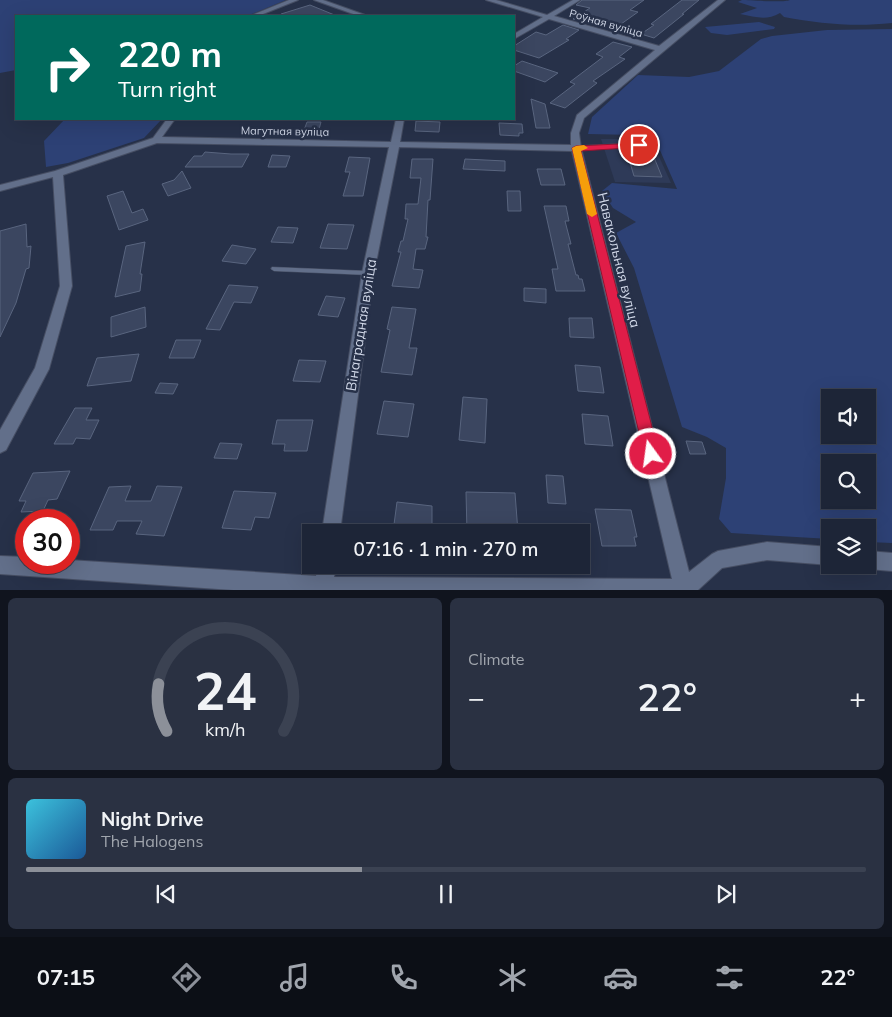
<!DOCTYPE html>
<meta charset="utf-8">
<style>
:root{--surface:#1d2537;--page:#2a3142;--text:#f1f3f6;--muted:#a0a5ad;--line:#3b4252;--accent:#8c9099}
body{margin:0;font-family:Mulish,sans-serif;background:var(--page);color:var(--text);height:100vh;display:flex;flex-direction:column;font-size:19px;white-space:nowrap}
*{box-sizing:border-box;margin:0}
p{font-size:16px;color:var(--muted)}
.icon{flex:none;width:28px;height:28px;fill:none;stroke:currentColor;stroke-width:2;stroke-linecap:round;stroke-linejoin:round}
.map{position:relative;height:590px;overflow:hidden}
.details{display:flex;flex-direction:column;gap:8px;padding:8px;background:#10141e;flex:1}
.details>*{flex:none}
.top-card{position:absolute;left:15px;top:15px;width:500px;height:105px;border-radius:0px;box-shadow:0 5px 20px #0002,0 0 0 1px var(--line);background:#00695c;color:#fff;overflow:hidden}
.buttons{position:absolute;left:821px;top:389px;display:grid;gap:10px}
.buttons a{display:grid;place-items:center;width:55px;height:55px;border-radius:0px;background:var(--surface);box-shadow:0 5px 20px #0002,0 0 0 1px var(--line);font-size:25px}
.speed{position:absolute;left:15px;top:509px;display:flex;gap:10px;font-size:25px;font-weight:700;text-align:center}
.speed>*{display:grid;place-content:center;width:65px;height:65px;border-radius:50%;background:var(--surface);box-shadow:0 5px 20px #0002,0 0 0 1px var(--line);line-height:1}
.speed .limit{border:8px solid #d22;background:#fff;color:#111}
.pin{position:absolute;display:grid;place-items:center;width:42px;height:42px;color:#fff;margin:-21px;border:2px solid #fff;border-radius:50%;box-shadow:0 1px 5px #0007}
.me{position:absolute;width:55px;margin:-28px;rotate:346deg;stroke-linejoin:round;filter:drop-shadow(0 0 4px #0008)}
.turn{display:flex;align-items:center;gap:18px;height:105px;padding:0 20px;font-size:22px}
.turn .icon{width:65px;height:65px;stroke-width:2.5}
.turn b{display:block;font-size:35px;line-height:42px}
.big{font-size:38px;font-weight:600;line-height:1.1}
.details .widget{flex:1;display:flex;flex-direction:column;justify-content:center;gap:8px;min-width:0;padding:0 18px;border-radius:8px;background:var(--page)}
.details .dial{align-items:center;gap:0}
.dial svg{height:130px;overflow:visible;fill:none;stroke:var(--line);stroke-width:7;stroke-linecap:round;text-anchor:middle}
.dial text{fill:var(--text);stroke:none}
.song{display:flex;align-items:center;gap:15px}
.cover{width:60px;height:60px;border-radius:8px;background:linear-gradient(135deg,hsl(190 70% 55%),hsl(210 70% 35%))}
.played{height:5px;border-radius:2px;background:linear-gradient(90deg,var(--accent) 40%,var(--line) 40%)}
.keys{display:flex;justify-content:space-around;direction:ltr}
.heat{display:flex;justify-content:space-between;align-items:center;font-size:28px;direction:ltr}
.details .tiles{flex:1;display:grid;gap:8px;grid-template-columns:1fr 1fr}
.widget:last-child{grid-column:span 2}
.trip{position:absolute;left:302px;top:524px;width:288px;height:50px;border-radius:0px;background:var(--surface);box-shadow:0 5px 20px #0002,0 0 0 1px var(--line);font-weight:600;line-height:50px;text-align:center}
.menu{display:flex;height:80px;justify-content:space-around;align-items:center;background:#0c0f16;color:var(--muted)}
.menu .icon{width:35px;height:35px}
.menu .active{color:var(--accent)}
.menu b{font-size:22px;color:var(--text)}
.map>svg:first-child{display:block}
.built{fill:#2e3a58}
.green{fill:#2d4175;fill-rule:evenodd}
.building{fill:#3b4660;stroke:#59657f}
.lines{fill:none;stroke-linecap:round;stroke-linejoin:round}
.service-casing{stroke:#464e63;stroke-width:1}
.minor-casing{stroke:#464e63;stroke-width:2}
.service{fill:#626f8a;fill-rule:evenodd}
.minor{fill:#626f8a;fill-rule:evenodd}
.route{fill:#e11d48;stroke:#92132f}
.slow{fill:#f59e0b}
.labels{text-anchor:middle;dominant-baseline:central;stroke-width:5;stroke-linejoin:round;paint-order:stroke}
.far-street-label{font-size:11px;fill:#d1d8e8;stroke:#273149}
.street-label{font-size:14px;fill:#d1d8e8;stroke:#273149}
</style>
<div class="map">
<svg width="892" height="590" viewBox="0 0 892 590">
<rect width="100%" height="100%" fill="#273149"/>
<!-- built -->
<path class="built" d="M601,139H651L671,183L615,182Z"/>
<!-- green -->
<path class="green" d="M0,0H286L247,16H16V70L0,73Z
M742,0C751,0 784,3 790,0H892V23C855,27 821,24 784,17L780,13C766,21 756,17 740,14L757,8L738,2Z
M759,22L775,27L774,29L727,35L711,33L705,27Z
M892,29V543L868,542V528H830V539L731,533L719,519L726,478V448L707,437L682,427L634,268L616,233L636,222L613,208L602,191L612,183L677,189L655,139L636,135L588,134L592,117L638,75L689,77L719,71L761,39L772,36L827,30ZM830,398H868V435H830ZM868,462V500H830V462Z
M65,119H162L144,138L68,163L46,167L44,141Z"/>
<!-- building -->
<path class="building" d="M582,0H644L630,10L638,12L614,29L573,19L590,8L576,5Z
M682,0H699L682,14H684L654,38L641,34L654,25L651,24Z
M310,5L337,16H281V14Z
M563,25L579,30L566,39L569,40L539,58L514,50V46L536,32L546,35Z
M613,42L632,47L619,57L625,59L593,81L597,83L565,108L550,103L575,84L570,82L603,57L596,54Z
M522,61L558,73L545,82L514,71V66Z
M531,99L545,104L550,128H536Z
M416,121L440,122L439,132L415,131Z
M307,122H321L318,133H303Z
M499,123L522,124L523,133H519V136L500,135Z
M626,149L651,150L662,177L634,176Z
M205,152L231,154H249L242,167H185L194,156H202Z
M272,155L290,156L286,167H268Z
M349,157L370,158L363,196H343L350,172H345Z
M412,159H433L430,200H428L426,237H428L425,249H416L413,269L423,270L419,288L392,286L401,252H398L401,241H403L408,219H405L406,204H418L421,178H410Z
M465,159L505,161V171L463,169Z
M537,169H561L565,185H541Z
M182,171L191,188L168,196L162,184L174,180Z
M123,191L132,213L143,209L148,220L119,230L107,196Z
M507,191H520L521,211H508Z
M544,206H566L569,221H565L571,244H568L576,275H578L579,279H582L585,291H556L552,269H558Z
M26,224L27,247L31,246L29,268L26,269L16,303L0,337V231Z
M328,224L354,225L347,249L320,248Z
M278,227L298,228L293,243L271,242Z
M145,242L140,274H142L140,291L115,297L126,246Z
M232,245L256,249L246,264L222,261Z
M229,285L258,287L251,303L234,302L220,330L206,329Z
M524,288L546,289V303L524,301Z
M326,296L345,298L338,317L318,315Z
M145,307L146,327L111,337V317Z
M392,307L416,309L409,348H417L412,375L381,372L390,330L387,329Z
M569,318H592L594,338L570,337Z
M176,340H201L194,358H169Z
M139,354L131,381L87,386L97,358Z
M299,360L326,361L320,382L293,381Z
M575,365L600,367L604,393L578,391Z
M160,383L178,384L173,394L155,393Z
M463,397L487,399L485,443L459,440Z
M384,401L414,404L408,437L377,434Z
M75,408H92L86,420H99L90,439L76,438L73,444H54Z
M582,414L608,416L613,446L585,444Z
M277,420H313L307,451H284L285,444H272Z
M686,441L702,442L706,454H690Z
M220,443L242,444L237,459L214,458Z
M70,471L57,499L48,500L43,511L21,512L26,501H19L33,473Z
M546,475L563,476L566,504L548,503Z
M131,486L125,501H151L157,486L182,487L164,536L136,534L142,521H117L113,530H90L109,487Z
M234,491L276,493L269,518L255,517L251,530L222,528Z
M466,492L515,493L518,532H467Z
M397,502L432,506V532H393Z
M595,509L631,510L637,537H634L636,546H602Z"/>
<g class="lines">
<!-- service casing -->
<g class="service-casing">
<path id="service" d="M639,143L641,144V146L576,150L573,148L576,146Z
M272,267L368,271L371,273L368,275L274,271L271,269Z"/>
</g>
<!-- minor casing -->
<g class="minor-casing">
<path id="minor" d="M289,0H298L258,16H250Z
M314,0H323L368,16H359Z
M486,0H496L547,15L573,0H580L554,16L659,46L718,0H725L584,118L579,133L581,148L689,572L712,554L718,551L767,542L830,547V565L767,560L722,568L698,590H233L0,574V556L26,557V562H69V560L316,576L318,565H336L334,577L672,579L572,151L399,147L374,273L340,532H322L362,273L389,147L157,143L63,175L72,286L49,369L6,450L0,453V430L35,368L60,286L53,177L0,191V185L55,171L153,138L167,119H175L162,137L391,142L396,119H404L400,142L571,145V133L577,115L655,50L549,19L514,39V34L543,17Z
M868,551L892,553V571L868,569L862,566L861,565H868Z"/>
</g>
<!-- service -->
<use href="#service" class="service"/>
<!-- minor -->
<use href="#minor" class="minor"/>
</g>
<!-- route -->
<path class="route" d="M639,143L644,145L642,147L581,151L659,454L656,459L651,462L646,459L644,454L572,148L576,146Z"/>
<!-- slow -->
<path class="slow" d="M584,145L588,148L581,151L597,214L592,217L587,214L572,148L576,146Z"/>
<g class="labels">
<!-- far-street labels -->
<g class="far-street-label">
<text transform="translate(606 23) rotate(16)">Роўная вуліца</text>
<text transform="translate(285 131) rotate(1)">Магутная вуліца</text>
</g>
<!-- street labels -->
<g class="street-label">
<text transform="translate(619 260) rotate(76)">Навакольная вуліца</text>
<text transform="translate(361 325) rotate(-81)">Вінаградная вуліца</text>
</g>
</g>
</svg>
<div class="buttons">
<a><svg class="icon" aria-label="sound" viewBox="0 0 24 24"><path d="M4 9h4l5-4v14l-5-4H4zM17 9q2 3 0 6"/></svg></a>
<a><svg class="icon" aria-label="search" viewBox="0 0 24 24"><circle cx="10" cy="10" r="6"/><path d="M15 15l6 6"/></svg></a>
<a><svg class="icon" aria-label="layers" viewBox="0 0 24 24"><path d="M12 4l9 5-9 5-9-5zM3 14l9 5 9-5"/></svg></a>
</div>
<div class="speed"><div class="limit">30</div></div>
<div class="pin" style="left:639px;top:145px;background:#d93025"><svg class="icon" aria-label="arrive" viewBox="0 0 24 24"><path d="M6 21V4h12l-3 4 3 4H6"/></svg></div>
<svg class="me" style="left:651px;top:454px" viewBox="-20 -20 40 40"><circle r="17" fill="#e11d48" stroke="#fff" stroke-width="3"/><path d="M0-11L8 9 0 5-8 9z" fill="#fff"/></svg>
<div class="trip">07:16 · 1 min · 270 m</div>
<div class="top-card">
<div class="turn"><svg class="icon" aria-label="right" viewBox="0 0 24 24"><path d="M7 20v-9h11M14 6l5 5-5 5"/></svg><div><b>220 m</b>Turn right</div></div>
</div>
</div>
<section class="details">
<div class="tiles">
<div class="widget dial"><svg viewBox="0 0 100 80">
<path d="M14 69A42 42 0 1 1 86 69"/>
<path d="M14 69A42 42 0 0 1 9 40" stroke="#8c9099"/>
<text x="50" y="56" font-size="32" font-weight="700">24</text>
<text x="50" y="72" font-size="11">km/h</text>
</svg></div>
<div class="widget"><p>Climate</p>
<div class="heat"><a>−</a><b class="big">22°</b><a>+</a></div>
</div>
<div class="widget">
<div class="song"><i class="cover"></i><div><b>Night Drive</b><p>The Halogens</p></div></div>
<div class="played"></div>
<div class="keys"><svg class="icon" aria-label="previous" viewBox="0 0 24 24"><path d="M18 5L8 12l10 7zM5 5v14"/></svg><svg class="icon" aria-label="pause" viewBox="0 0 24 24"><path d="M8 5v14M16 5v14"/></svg><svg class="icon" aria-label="next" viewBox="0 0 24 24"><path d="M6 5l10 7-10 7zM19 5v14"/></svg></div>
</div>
</div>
</section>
<nav class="menu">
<b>07:15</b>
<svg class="icon active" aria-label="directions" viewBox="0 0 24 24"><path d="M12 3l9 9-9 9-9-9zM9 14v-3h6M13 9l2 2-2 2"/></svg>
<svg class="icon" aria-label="music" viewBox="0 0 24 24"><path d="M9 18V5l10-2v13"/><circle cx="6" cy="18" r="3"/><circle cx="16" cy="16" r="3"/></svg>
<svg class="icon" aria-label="phone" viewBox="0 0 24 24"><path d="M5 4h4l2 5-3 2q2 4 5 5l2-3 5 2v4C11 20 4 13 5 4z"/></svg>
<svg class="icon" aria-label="climate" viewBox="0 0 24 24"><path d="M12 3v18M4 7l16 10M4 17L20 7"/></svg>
<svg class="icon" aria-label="car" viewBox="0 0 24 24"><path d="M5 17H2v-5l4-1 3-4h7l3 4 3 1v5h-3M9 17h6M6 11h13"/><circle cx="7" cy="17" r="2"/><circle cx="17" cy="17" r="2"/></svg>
<svg class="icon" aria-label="filters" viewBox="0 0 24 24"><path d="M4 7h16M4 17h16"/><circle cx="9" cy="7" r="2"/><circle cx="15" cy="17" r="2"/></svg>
<b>22°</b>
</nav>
